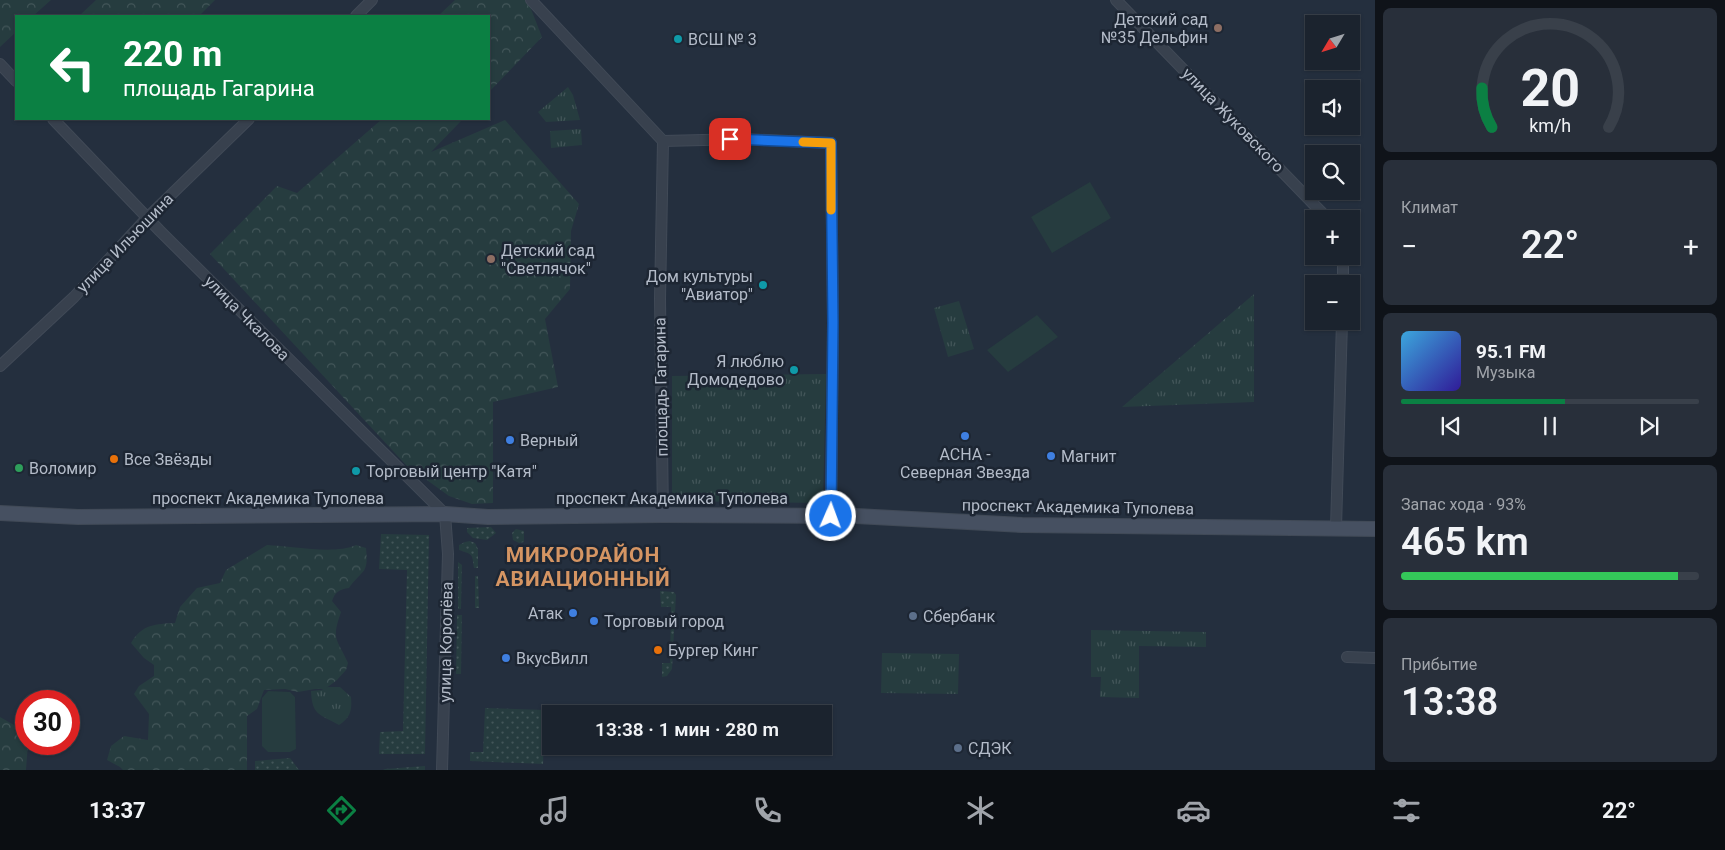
<!DOCTYPE html>
<html lang="ru">
<meta charset="utf-8">
<style>
:root{--surface:#1b232e;--page:#282f3a;--text:#f1f3f6;--muted:#a0a4aa;--line:#39404a;--accent:#0b8043}
body{margin:0;font-family:Roboto,sans-serif;background:var(--page);color:var(--text);height:100vh;display:flex;flex-direction:column;font-size:19px;white-space:nowrap}
*{box-sizing:border-box;margin:0}
p{font-size:16px;color:var(--muted)}
.icon{flex:none;width:28px;height:28px;fill:none;stroke:currentColor;stroke-width:2;stroke-linecap:round;stroke-linejoin:round}
.map{position:relative;flex:1;overflow:hidden}
.details{display:flex;flex-direction:column;gap:8px;padding:8px;background:#0f1319;width:350px}
.details>*{flex:none}
.banner{position:absolute;left:15px;top:15px;width:475px;height:105px;border-radius:0px;box-shadow:0 1px 4px #0004,0 0 0 1px var(--line);background:#0b8043;color:#fff;overflow:hidden}
.needle{width:32px;rotate:232deg}
.fabs{position:absolute;left:1305px;top:15px;display:grid;gap:10px}
.fabs a{display:grid;place-items:center;width:55px;height:55px;border-radius:0px;background:var(--surface);box-shadow:0 1px 4px #0004,0 0 0 1px var(--line);font-size:25px}
.speed{position:absolute;left:15px;top:690px;display:flex;gap:10px;font-size:25px;font-weight:700;text-align:center}
.speed>*{display:grid;place-content:center;width:65px;height:65px;border-radius:50%;background:var(--surface);box-shadow:0 1px 4px #0004,0 0 0 1px var(--line);line-height:1}
.speed .limit{border:8px solid #d22;background:#fff;color:#111}
.pin{position:absolute;display:grid;place-items:center;width:42px;height:42px;color:#fff;margin:-21px;border-radius:10px;box-shadow:0 2px 8px #0006}
.me{position:absolute;width:55px;margin:-28px;rotate:2deg;stroke-linejoin:round;filter:drop-shadow(0 0 4px #0008)}
.turn{display:flex;align-items:center;gap:18px;height:105px;padding:0 25px;font-size:22px}
.turn .icon{width:65px;height:65px;stroke-width:2.5}
.turn b{display:block;font-size:35px;line-height:42px}
.big{font-size:38px;font-weight:600;line-height:1.1}
.details .tile{flex:1;display:flex;flex-direction:column;justify-content:center;gap:8px;min-width:0;padding:0 18px;border-radius:8px;background:var(--page)}
.details .dial{align-items:center;gap:0}
.dial svg{height:130px;overflow:visible;fill:none;stroke:var(--line);stroke-width:7;stroke-linecap:round;text-anchor:middle}
.dial text{fill:var(--text);stroke:none}
.song{display:flex;align-items:center;gap:15px}
.cover{width:60px;height:60px;border-radius:8px;background:linear-gradient(135deg,hsl(200 70% 55%),hsl(250 70% 35%))}
.played{height:5px;border-radius:2px;background:linear-gradient(90deg,var(--accent) 55%,var(--line) 55%)}
.keys{display:flex;justify-content:space-around;direction:ltr}
.heat{display:flex;justify-content:space-between;align-items:center;font-size:28px;direction:ltr}
.charge{height:8px;border-radius:4px;background:linear-gradient(90deg,#34c759 93%,var(--line) 0)}
.trip{position:absolute;left:542px;top:705px;width:290px;height:50px;border-radius:0px;background:var(--surface);box-shadow:0 1px 4px #0004,0 0 0 1px var(--line);font-weight:600;line-height:50px;text-align:center}
.dock{display:flex;height:80px;justify-content:space-around;align-items:center;background:#0b0e12;color:var(--muted)}
.dock .icon{width:35px;height:35px}
.dock .active{color:var(--accent)}
.dock b{font-size:22px;color:var(--text)}
main{display:flex;flex:1;min-height:0}
.map>svg:first-child{display:block}
.grass{fill:url(#grass-dots)}
.forest{fill:url(#forest-crowns)}
.park{fill:url(#park-tufts)}
.garden{fill:#263c3f}
.lines{fill:none;stroke-linecap:round;stroke-linejoin:round}
.minor-casing{stroke:#414a57;stroke-width:12}
.secondary-casing{stroke:#414a57;stroke-width:16}
.minor{stroke:#38414e;stroke-width:10}
.secondary{stroke:#465061;stroke-width:14}
.route-casing{stroke:#114b97;stroke-width:12}
.route{stroke:#1a73e8;stroke-width:9}
.slow{stroke:#f59e0b;stroke-width:9}
.education-dot{fill:#8d6e63;stroke:#1d2633;stroke-width:2}
.culture-dot{fill:#0f9aa8;stroke:#1d2633;stroke-width:2}
.shop-dot{fill:#3f7fe0;stroke:#1d2633;stroke-width:2}
.food-dot{fill:#e8710a;stroke:#1d2633;stroke-width:2}
.leisure-dot{fill:#2e9e5b;stroke:#1d2633;stroke-width:2}
.service-dot{fill:#5c6f8a;stroke:#1d2633;stroke-width:2}
.labels{text-anchor:middle;dominant-baseline:central;stroke-width:5;stroke-linejoin:round;paint-order:stroke}
.poi-label{font-size:16px;fill:#b4bcc9;stroke:#1d2633;text-anchor:start}
.street-label{font-size:16px;fill:#b4bcc9;stroke:#1d2633}
.district-label{font-size:21px;font-weight:bold;letter-spacing:1px;fill:#d59563;stroke:#1d2633}
</style>
<main>
<div class="map">
<svg width="1375" height="770" viewBox="0 0 1375 770">
<defs>
<pattern id="grass-dots" width="8" height="8" patternUnits="userSpaceOnUse" patternTransform="scale(1.25)"><rect width="8" height="8" fill="#263c3f"/><path d="M2 2h.1M6 6h.1" fill="none" stroke="#435659" stroke-width="1.8" stroke-linecap="round"/></pattern>
<pattern id="forest-crowns" width="20" height="18" patternUnits="userSpaceOnUse" patternTransform="scale(1.25)"><rect width="20" height="18" fill="#263c3f"/><path d="M2 6a3 3 0 1 1 6 0M12 15a3 3 0 1 1 6 0" fill="none" stroke="#435659"/></pattern>
<pattern id="park-tufts" width="24" height="20" patternUnits="userSpaceOnUse" patternTransform="scale(1.25)"><rect width="24" height="20" fill="#263c3f"/><path d="M3 7l-1-3M5 7V3M7 7l1-3M15 17l-1-3M17 17v-4M19 17l1-3" fill="none" stroke="#435659"/></pattern>
</defs>
<rect width="100%" height="100%" fill="#242f3e"/>
<!-- grass -->
<path class="grass" d="M491,527L496,533L487,540L473,538L467,532V528Z
M516,529L524,531V542L519,543L513,540L512,533Z
M381,534L429,535L425,754H379L380,732L403,731L407,570L379,569Z
M470,541L475,543L478,549V568H474C472,553 473,555 459,550V545L465,542Z
M458,562L462,565L461,609H458Z
M475,576H478L479,608H475Z
M660,591L674,592L676,595L672,669L667,676L662,677V663H670L671,607H661Z
M457,615H462L461,674H456Z
M485,708L545,710L543,764L470,761V752H483Z
M290,758L299,770H255V761Z
M425,766V770H383L385,769Z"/>
<!-- forest -->
<path class="forest" d="M0,0H51L33,16H16V32L0,47Z
M96,0H215L199,16H152L151,15L149,16H79Z
M455,0H525L529,4L542,37L489,92V16H438Z
M382,119H463L431,152L505,120L579,204L571,231L570,289L545,319L558,387L493,402V503L472,504L449,496L406,465L210,254L277,186L297,193Z
M267,545C292,546 334,555 356,545L366,548C369,575 362,569 349,588C340,589 335,592 332,601L341,612C331,641 337,638 348,663L346,670L337,680L325,689H315L298,692L285,689L264,690L257,709L247,716V770H123L120,767L107,760L111,746L124,736L148,740L149,714L134,694L139,686L154,676V665L144,658L131,643C142,624 156,624 175,623L180,607L197,588L220,583L226,570Z
M0,717L14,725L26,741V744H28L26,770H0Z"/>
<!-- park -->
<path class="park" d="M568,87L573,95L580,120L546,122L538,112Z
M581,129L582,145L551,148L550,131Z
M1254,294V402L1122,407Z
M959,301L974,349L948,357L934,308Z
M826,374L823,503L672,501V376Z
M1091,630L1206,632V647L1139,646V698L1100,697L1101,677H1091Z
M882,653L959,654L958,694L881,693Z
M328,687H340L351,697C352,710 351,717 339,725C319,714 312,715 311,691L321,690Z"/>
<!-- garden -->
<path class="garden" d="M1090,182L1111,218L1052,253L1031,217Z
M1037,315L1058,337L1008,372L987,350Z
M268,691L290,692L295,697L296,749L290,752H268L262,746V698Z"/>
<g class="lines">
<!-- minor casing -->
<g class="minor-casing">
<path id="minor" d="M531,0L663,141
M1116,0L1328,219
M356,16L372,0
M0,64L16,81
M53,119L160,231L445,514L448,554L442,770
M663,141L744,139L831,143L833,323L831,516
M1343,284V256
M0,366L74,297L147,218L249,119
M663,515L660,299L663,141
M1336,528L1342,321
M1347,657L1375,658"/>
</g>
<!-- secondary casing -->
<g class="secondary-casing">
<path id="secondary" d="M0,513L78,517L445,514L488,517L663,515L856,516L1022,525L1375,529"/>
</g>
<!-- minor -->
<use href="#minor" class="minor"/>
<!-- secondary -->
<use href="#secondary" class="secondary"/>
</g>
<g class="lines">
<!-- route casing -->
<g class="route-casing">
<path id="route" d="M730,139L831,143L833,323L831,516"/>
</g>
<!-- route -->
<use href="#route" class="route"/>
<!-- slow -->
<path class="slow" d="M803,142L831,143V210"/>
</g>
<!-- markers -->
<g class="education-dot">
<circle cx="1218" cy="28" r="5"/>
<circle cx="491" cy="259" r="5"/>
</g>
<g class="culture-dot">
<circle cx="678" cy="39" r="5"/>
<circle cx="763" cy="285" r="5"/>
<circle cx="794" cy="370" r="5"/>
<circle cx="356" cy="471" r="5"/>
</g>
<g class="shop-dot">
<circle cx="965" cy="436" r="5"/>
<circle cx="510" cy="440" r="5"/>
<circle cx="1051" cy="456" r="5"/>
<circle cx="573" cy="613" r="5"/>
<circle cx="594" cy="621" r="5"/>
<circle cx="506" cy="658" r="5"/>
</g>
<g class="food-dot">
<circle cx="114" cy="459" r="5"/>
<circle cx="658" cy="650" r="5"/>
</g>
<circle class="leisure-dot" cx="19" cy="468" r="5"/>
<g class="service-dot">
<circle cx="913" cy="616" r="5"/>
<circle cx="958" cy="748" r="5"/>
</g>
<g class="labels">
<!-- poi labels -->
<g class="poi-label">
<text x="1208" y="19" text-anchor="end">Детский сад<tspan x="1208" dy="18">№35 Дельфин</tspan></text>
<text x="688" y="39">ВСШ № 3</text>
<text x="501" y="250">Детский сад<tspan x="501" dy="18">"Светлячок"</tspan></text>
<text x="753" y="276" text-anchor="end">Дом культуры<tspan x="753" dy="18">"Авиатор"</tspan></text>
<text x="784" y="361" text-anchor="end">Я люблю<tspan x="784" dy="18">Домодедово</tspan></text>
<text x="520" y="440">Верный</text>
<text x="965" y="454" text-anchor="middle">АСНА -<tspan x="965" dy="18">Северная Звезда</tspan></text>
<text x="1061" y="456">Магнит</text>
<text x="124" y="459">Все Звёзды</text>
<text x="29" y="468">Воломир</text>
<text x="366" y="471">Торговый центр "Катя"</text>
<text x="563" y="613" text-anchor="end">Атак</text>
<text x="923" y="616">Сбербанк</text>
<text x="604" y="621">Торговый город</text>
<text x="668" y="650">Бургер Кинг</text>
<text x="516" y="658">ВкусВилл</text>
<text x="968" y="748">СДЭК</text>
</g>
<!-- street labels -->
<g class="street-label">
<text transform="translate(1233 120) rotate(46)">улица Жуковского</text>
<text transform="translate(125 243) rotate(-46)">улица Ильюшина</text>
<text transform="translate(247 318) rotate(45)">улица Чкалова</text>
<text transform="translate(661 387) rotate(-91)">площадь Гагарина</text>
<text x="268" y="498">проспект Академика Туполева</text>
<text x="672" y="498">проспект Академика Туполева</text>
<text transform="translate(1078 507) rotate(1)">проспект Академика Туполева</text>
<text transform="translate(446 642) rotate(-89)">улица Королёва</text>
</g>
<!-- district labels -->
<g class="district-label">
<text x="583" y="555">МИКРОРАЙОН<tspan x="583" dy="24">АВИАЦИОННЫЙ</tspan></text>
</g>
</g>
</svg>
<div class="fabs">
<a><svg class="needle" viewBox="-14 -14 28 28"><path d="M0-13l5 13h-10z" fill="#e53935"/><path d="M0 13l5-13h-10z" fill="#a0a4aa"/></svg></a>
<a><svg class="icon" aria-label="sound" viewBox="0 0 24 24"><path d="M4 9h4l5-4v14l-5-4H4zM17 9q2 3 0 6"/></svg></a>
<a><svg class="icon" aria-label="search" viewBox="0 0 24 24"><circle cx="10" cy="10" r="6"/><path d="M15 15l6 6"/></svg></a>
<a>+</a>
<a>−</a>
</div>
<div class="speed"><div class="limit">30</div></div>
<div class="pin" style="left:730px;top:139px;background:#d93025"><svg class="icon" aria-label="arrive" viewBox="0 0 24 24"><path d="M6 21V4h12l-3 4 3 4H6"/></svg></div>
<svg class="me" style="left:831px;top:516px" viewBox="-20 -20 40 40"><circle r="17" fill="#1a73e8" stroke="#fff" stroke-width="3"/><path d="M0-11L8 9 0 5-8 9z" fill="#fff"/></svg>
<div class="trip">13:38 · 1 мин · 280 m</div>
<div class="banner">
<div class="turn"><svg class="icon" aria-label="left" viewBox="0 0 24 24"><path d="M17 20v-9H6M10 6l-5 5 5 5"/></svg><div><b>220 m</b>площадь Гагарина</div></div>
</div>
</div>
<section class="details">
<div class="tile dial"><svg viewBox="0 0 100 80">
<path d="M14 69A42 42 0 1 1 86 69"/>
<path d="M14 69A42 42 0 0 1 8 45" stroke="#0b8043"/>
<text x="50" y="56" font-size="32" font-weight="700">20</text>
<text x="50" y="72" font-size="11">km/h</text>
</svg></div>
<div class="tile"><p>Климат</p>
<div class="heat"><a>−</a><b class="big">22°</b><a>+</a></div>
</div>
<div class="tile">
<div class="song"><i class="cover"></i><div><b>95.1 FM</b><p>Музыка</p></div></div>
<div class="played"></div>
<div class="keys"><svg class="icon" aria-label="previous" viewBox="0 0 24 24"><path d="M18 5L8 12l10 7zM5 5v14"/></svg><svg class="icon" aria-label="pause" viewBox="0 0 24 24"><path d="M8 5v14M16 5v14"/></svg><svg class="icon" aria-label="next" viewBox="0 0 24 24"><path d="M6 5l10 7-10 7zM19 5v14"/></svg></div>
</div>
<div class="tile"><p>Запас хода · 93%</p><b class="big">465 km</b><div class="charge"></div></div>
<div class="tile"><p>Прибытие</p><b class="big">13:38</b></div>
</section>
</main>
<nav class="dock">
<b>13:37</b>
<svg class="icon active" aria-label="directions" viewBox="0 0 24 24"><path d="M12 3l9 9-9 9-9-9zM9 14v-3h6M13 9l2 2-2 2"/></svg>
<svg class="icon" aria-label="music" viewBox="0 0 24 24"><path d="M9 18V5l10-2v13"/><circle cx="6" cy="18" r="3"/><circle cx="16" cy="16" r="3"/></svg>
<svg class="icon" aria-label="phone" viewBox="0 0 24 24"><path d="M5 4h4l2 5-3 2q2 4 5 5l2-3 5 2v4C11 20 4 13 5 4z"/></svg>
<svg class="icon" aria-label="climate" viewBox="0 0 24 24"><path d="M12 3v18M4 7l16 10M4 17L20 7"/></svg>
<svg class="icon" aria-label="car" viewBox="0 0 24 24"><path d="M5 17H2v-5l4-1 3-4h7l3 4 3 1v5h-3M9 17h6M6 11h13"/><circle cx="7" cy="17" r="2"/><circle cx="17" cy="17" r="2"/></svg>
<svg class="icon" aria-label="filters" viewBox="0 0 24 24"><path d="M4 7h16M4 17h16"/><circle cx="9" cy="7" r="2"/><circle cx="15" cy="17" r="2"/></svg>
<b>22°</b>
</nav>
